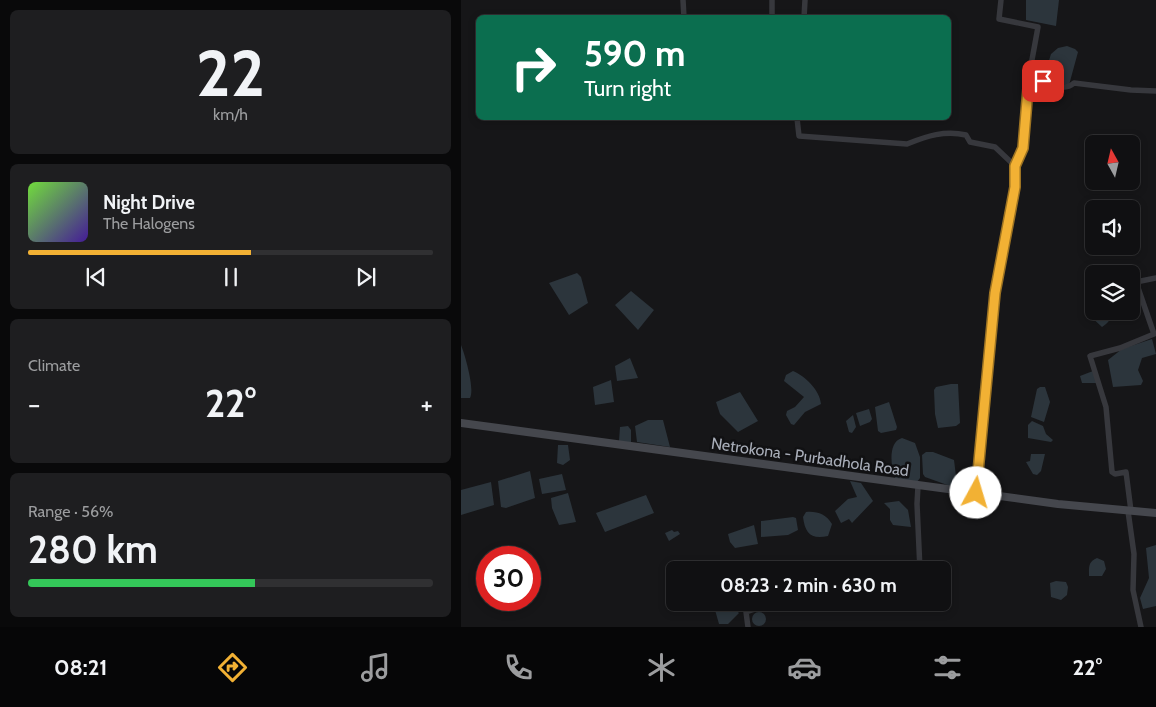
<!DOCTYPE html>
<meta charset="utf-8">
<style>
:root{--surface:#101012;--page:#1e1e20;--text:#f1f3f6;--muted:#9c9d9f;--line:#303032;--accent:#f2b134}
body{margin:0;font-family:Cabin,sans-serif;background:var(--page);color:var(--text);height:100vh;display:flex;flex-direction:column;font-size:19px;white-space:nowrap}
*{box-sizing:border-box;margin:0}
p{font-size:16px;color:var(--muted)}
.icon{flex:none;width:28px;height:28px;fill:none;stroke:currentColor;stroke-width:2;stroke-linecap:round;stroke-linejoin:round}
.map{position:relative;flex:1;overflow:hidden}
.details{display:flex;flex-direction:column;gap:10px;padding:10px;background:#09090a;width:461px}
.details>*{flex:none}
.banner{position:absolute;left:15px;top:15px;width:475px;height:105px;border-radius:8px;box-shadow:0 2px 8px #0003,0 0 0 1px var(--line);background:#0b6e4f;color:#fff;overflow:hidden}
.needle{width:32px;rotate:352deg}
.controls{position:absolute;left:624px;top:135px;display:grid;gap:10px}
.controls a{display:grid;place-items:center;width:55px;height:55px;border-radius:8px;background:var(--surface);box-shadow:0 2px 8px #0003,0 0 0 1px var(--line);font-size:25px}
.speed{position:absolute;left:15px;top:546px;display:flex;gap:10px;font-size:25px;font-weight:700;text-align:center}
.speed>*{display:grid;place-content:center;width:65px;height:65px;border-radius:50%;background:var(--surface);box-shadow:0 2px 8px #0003,0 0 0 1px var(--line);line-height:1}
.speed .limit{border:8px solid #d22;background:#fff;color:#111}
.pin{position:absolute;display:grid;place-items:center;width:42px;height:42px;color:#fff;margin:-21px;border-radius:10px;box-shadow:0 2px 8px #0006}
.me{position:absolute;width:55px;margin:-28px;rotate:6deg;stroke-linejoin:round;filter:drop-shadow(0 0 4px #0008)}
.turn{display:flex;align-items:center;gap:18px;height:105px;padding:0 25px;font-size:22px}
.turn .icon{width:65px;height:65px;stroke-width:2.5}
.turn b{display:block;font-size:35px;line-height:42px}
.big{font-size:38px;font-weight:700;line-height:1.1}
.details .card{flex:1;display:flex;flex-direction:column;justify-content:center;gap:8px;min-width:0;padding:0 18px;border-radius:8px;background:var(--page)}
.details .dial{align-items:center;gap:0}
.dial b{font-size:65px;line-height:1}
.song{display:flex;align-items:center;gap:15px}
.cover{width:60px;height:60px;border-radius:8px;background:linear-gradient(135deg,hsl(100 70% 55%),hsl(260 70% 35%))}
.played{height:5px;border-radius:2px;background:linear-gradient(90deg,var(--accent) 55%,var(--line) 55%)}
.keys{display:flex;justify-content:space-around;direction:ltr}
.heat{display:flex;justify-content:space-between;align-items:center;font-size:28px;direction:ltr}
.charge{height:8px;border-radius:4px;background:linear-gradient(90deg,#34c759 56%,var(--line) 0)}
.trip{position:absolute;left:205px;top:561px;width:285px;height:50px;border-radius:8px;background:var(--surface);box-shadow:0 2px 8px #0003,0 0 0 1px var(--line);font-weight:700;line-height:50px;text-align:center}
.tab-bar{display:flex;height:80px;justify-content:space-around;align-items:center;background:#060607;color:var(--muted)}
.tab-bar .icon{width:35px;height:35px}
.tab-bar .selected{color:var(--accent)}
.tab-bar b{font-size:22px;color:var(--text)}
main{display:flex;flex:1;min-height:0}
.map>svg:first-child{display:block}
.water{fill:#2c353c}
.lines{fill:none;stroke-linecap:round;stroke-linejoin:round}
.minor{stroke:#37383d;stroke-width:5.5}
.secondary{stroke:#45474d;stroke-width:8}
.route-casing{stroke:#9d7322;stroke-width:12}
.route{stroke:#f2b134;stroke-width:9}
.labels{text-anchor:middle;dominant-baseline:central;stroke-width:5;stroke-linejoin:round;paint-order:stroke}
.street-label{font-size:16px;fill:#a8adb8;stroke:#111113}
</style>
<main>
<section class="details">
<div class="card dial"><b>22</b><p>km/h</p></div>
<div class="card">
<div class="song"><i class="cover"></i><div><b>Night Drive</b><p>The Halogens</p></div></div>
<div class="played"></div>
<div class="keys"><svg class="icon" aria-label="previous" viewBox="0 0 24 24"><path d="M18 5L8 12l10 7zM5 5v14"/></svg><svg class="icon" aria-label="pause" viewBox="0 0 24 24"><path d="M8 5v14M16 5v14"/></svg><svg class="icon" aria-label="next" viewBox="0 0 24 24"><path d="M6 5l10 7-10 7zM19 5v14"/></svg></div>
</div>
<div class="card"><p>Climate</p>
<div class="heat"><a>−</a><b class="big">22°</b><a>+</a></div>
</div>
<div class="card"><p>Range · 56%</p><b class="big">280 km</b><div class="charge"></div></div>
</section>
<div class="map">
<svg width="695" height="627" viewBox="0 0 695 627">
<rect width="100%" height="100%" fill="#161618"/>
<!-- water -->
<path class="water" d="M565,0H598L595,26L565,20Z
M606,46L614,49L617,52L608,85L591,84L584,73L590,54L597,48Z
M116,273L120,277L127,303L108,315L88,283Z
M170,291L193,310L177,330L154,305Z
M632,293V311H650C651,319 648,322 641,327L627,314L626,295Z
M691,339L695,354L681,358L677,370L682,381L680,385L652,387L647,360L661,349Z
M0,345C4,355 14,389 9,398H0Z
M169,358L177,378L156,381L154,366Z
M332,371C344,376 359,390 360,404L344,412L333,425L330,424L325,415L326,411L334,407L343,397L323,381L325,375Z
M632,371L637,383H621L619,376Z
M150,380L153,402L134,405L132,387Z
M490,384H497L499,423L495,426L477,428L474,414L473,390L475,387Z
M579,387H584L589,402L583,422L570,417L576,389Z
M279,392L297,421L277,432L259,414L255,402Z
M428,402L436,427L435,430L420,433L417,431L414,407Z
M408,409L411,419L409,422L399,426L395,413Z
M392,415L395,427L391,433L388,432L385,421Z
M187,420H202L209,447L176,442L174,426Z
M571,421L582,426L585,434L592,440L590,442L567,438V425Z
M167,426L170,430V443L158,441L159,427Z
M441,438L454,443L459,457V478L456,482L436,480L433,476C430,465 427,442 441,438Z
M97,445H107L109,460L102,465L96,463Z
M465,452H472L493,460L495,476L492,487L464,477L462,474L461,455Z
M570,454H584L580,471L576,475L572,474L565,462L569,461Z
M69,471L74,498L45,508L40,507L37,481Z
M101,474L105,490L81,494L78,479Z
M389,481L400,483L412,501L391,523L388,519L380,523L374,511L387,499L396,497Z
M30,482L33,505L0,515V490Z
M107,493L115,522L98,525L91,508L90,498Z
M185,495L193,513L144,532L135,513Z
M438,501L447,510L450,527L432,525L429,520V509L423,503Z
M345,512C356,511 365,514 371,524L367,536C350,540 344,533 342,517Z
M332,517L335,518L337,530L327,535L300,537V521Z
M293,525L297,544L274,548L269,542L267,534Z
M211,530L213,532L217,531L219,534L208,541L204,533Z
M695,545V606L682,609L679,598L688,578L685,548Z
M636,558L643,561L645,569L641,576H628C628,567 627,562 636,558Z
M595,581L605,582L607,587L606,595L600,600L590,597L589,583Z
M269,604L278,613L267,624H258L254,610Z
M291 619a7 7 0 1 1 14 0a7 7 0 1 1-14 0Z"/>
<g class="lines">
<!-- minor -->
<path class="minor" d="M222,0L223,18
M311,18V0
M343,18L344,0
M568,77C581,80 601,94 613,83L670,90L695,91
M336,118L338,136L446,144C466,136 484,130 505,135L509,142L534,147L554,166
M457,486L456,504L459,570
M515,493L534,293L554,187V166L562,148L566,87L577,27L538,19L540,0
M667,511L673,554L672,590L680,627
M670,511L665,472L654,474L651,472L645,407L629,356L659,348L693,334L675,282L695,278
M287,627L285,612L300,607L342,602"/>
<!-- secondary -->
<path class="secondary" d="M0,423L597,504L695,513"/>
</g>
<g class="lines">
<!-- route casing -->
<g class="route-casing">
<path id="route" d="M515,493L534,293L554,187V166L562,148L568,77L582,81"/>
</g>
<!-- route -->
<use href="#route" class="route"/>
</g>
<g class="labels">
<!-- street labels -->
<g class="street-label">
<text transform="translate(349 457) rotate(8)">Netrokona - Purbadhola Road</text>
</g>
</g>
</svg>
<div class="controls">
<a><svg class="needle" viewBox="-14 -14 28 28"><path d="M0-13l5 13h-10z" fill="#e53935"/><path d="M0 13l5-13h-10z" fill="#9c9d9f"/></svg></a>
<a><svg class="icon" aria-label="sound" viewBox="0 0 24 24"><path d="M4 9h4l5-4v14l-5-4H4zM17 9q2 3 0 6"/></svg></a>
<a><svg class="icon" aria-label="layers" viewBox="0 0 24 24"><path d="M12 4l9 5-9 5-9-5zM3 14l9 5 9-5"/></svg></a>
</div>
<div class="speed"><div class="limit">30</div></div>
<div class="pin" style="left:582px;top:81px;background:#d93025"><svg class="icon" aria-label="arrive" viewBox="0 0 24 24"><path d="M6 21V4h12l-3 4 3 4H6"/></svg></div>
<svg class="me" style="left:515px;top:493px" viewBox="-20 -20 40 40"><circle r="19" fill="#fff"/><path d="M0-13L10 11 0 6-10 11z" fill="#f2b134"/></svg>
<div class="trip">08:23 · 2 min · 630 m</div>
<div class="banner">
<div class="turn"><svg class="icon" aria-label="right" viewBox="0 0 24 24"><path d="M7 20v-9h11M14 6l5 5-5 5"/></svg><div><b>590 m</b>Turn right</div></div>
</div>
</div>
</main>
<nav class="tab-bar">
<b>08:21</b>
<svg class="icon selected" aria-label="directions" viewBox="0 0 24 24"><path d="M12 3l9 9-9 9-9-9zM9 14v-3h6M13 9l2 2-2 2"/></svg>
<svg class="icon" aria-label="music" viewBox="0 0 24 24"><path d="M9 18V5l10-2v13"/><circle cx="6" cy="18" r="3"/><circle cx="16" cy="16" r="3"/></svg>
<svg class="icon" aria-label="phone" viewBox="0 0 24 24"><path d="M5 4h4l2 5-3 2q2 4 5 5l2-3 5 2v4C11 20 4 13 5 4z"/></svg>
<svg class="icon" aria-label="climate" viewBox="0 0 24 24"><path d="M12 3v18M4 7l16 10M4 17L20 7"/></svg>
<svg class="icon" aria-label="car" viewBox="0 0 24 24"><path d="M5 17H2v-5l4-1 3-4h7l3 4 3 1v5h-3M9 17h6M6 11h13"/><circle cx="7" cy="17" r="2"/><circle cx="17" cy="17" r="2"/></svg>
<svg class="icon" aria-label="filters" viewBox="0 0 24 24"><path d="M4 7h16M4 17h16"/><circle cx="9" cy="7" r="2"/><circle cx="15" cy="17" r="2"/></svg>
<b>22°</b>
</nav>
